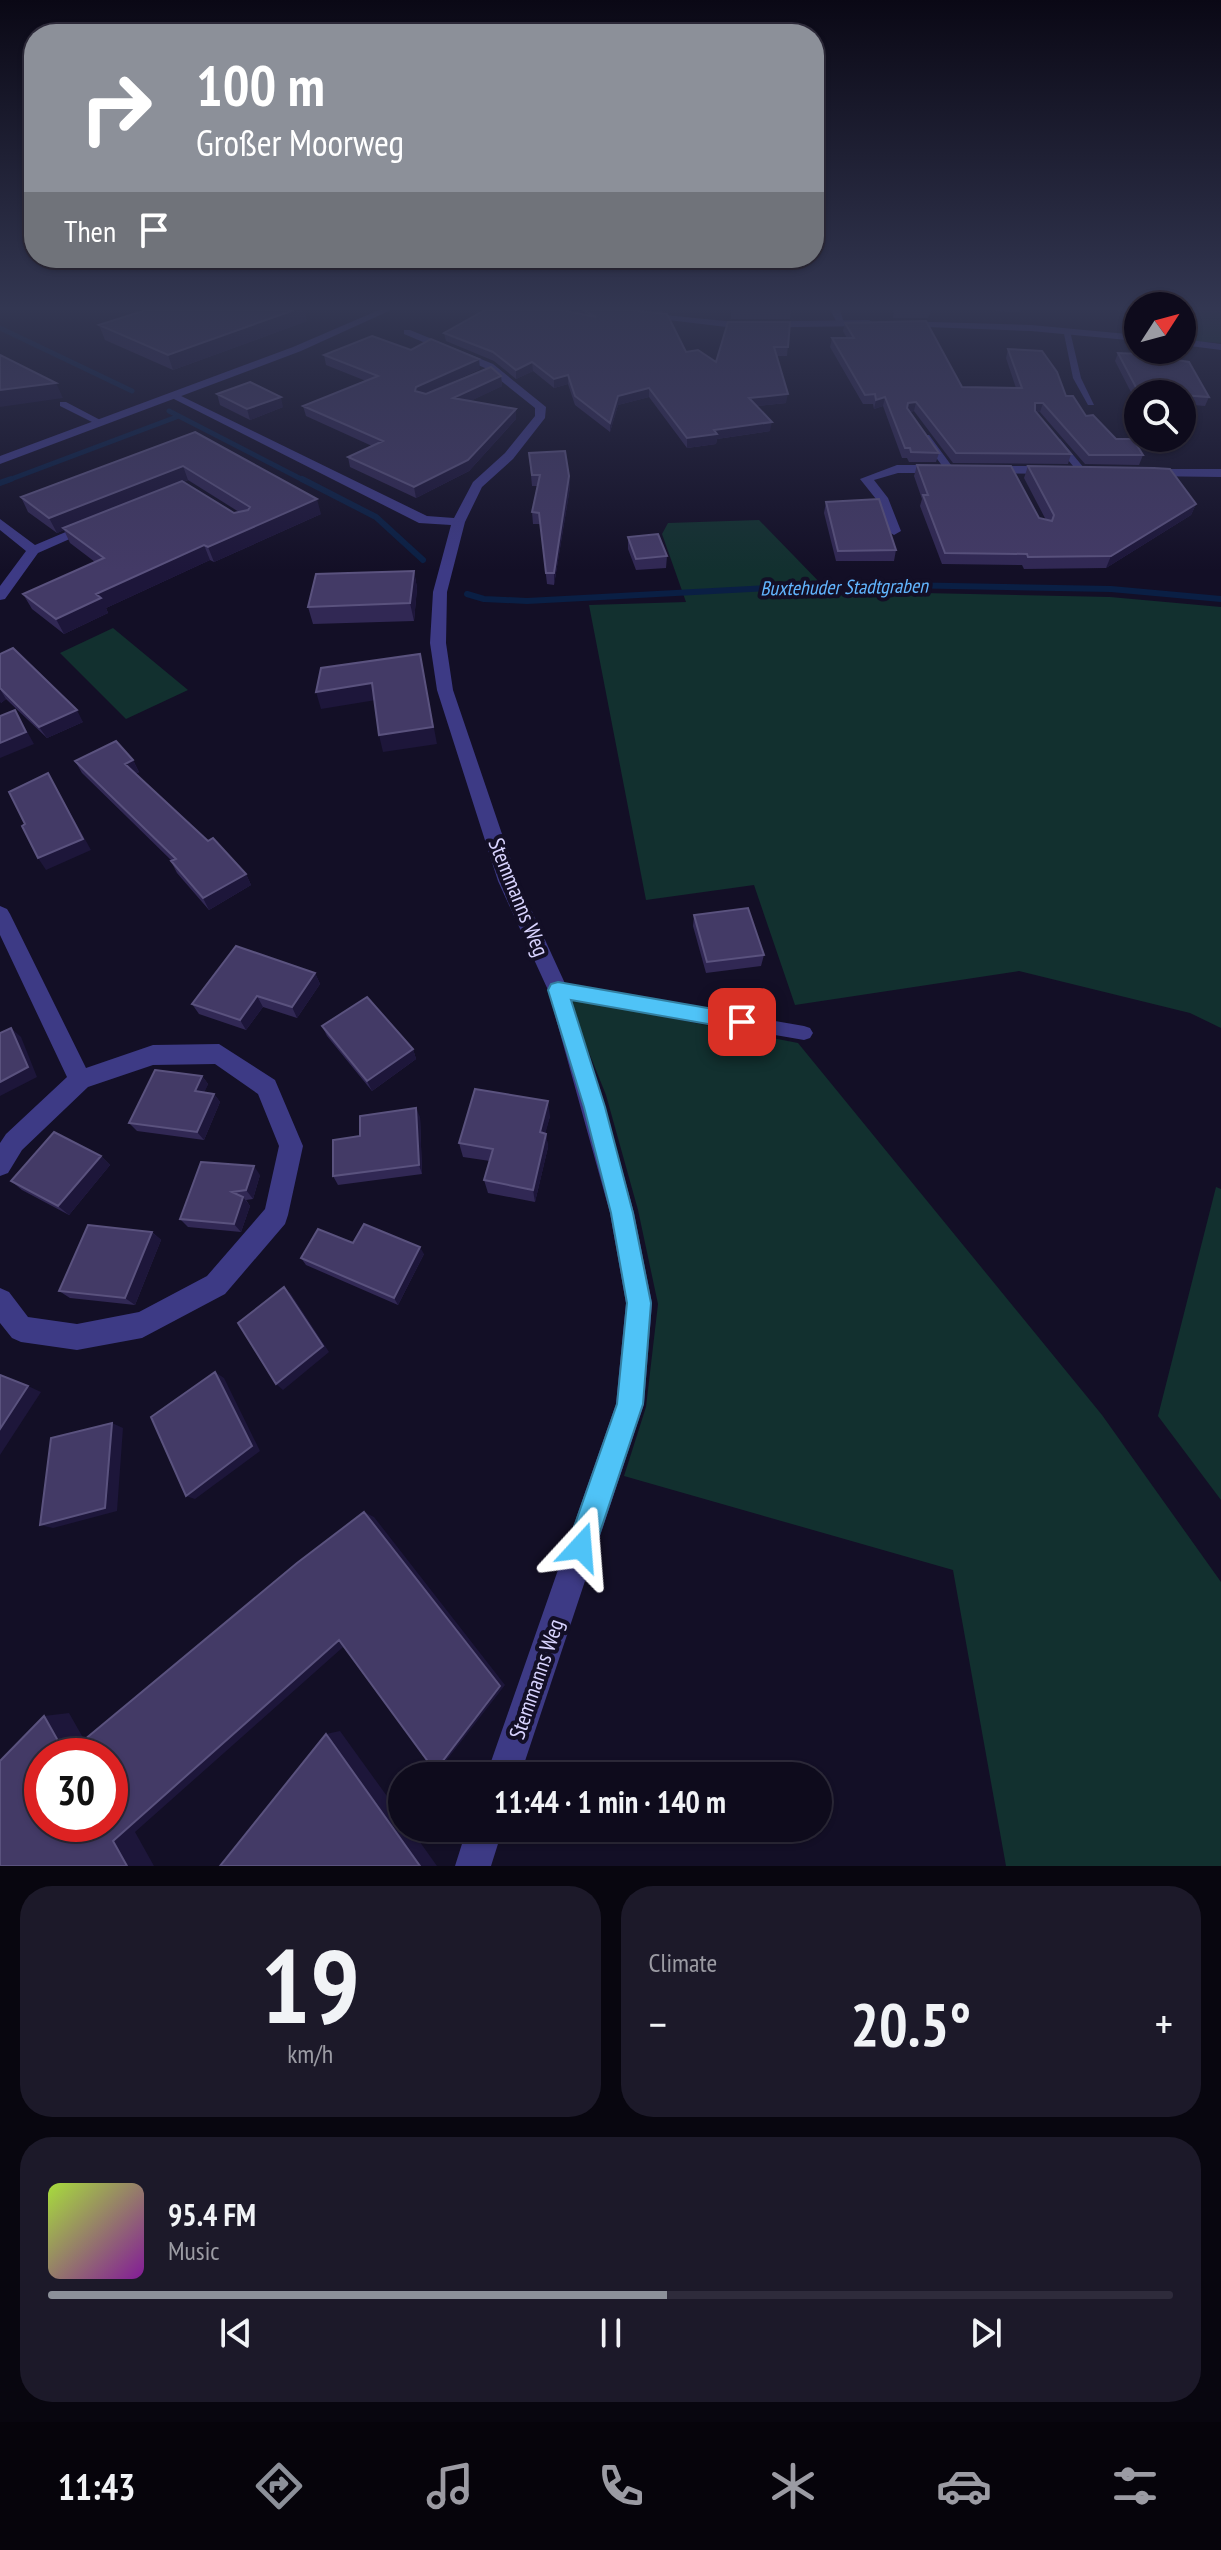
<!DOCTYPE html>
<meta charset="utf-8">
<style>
:root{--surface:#0e0b1c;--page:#1c1929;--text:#f1f3f6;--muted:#9b9ba3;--line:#2e2b3b;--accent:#8c9099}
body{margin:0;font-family:"PT Sans Narrow",sans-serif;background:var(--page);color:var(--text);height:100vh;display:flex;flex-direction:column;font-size:30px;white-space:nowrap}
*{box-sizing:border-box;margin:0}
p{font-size:26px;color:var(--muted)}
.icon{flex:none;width:44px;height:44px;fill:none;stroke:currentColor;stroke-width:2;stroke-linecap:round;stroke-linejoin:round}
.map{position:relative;height:1866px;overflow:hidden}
.panel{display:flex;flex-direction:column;gap:20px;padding:20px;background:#08060f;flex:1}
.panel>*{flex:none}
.banner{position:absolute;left:24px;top:24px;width:800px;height:244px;border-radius:32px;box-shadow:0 2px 6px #0004,0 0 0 2px var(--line);background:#8c9099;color:#fff;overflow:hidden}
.needle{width:52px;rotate:54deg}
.controls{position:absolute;left:1124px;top:292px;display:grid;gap:16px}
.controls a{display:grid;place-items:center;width:72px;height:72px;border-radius:50%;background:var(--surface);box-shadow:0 2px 6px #0004,0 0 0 2px var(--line);font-size:40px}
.speed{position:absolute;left:24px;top:1738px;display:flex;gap:16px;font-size:40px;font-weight:700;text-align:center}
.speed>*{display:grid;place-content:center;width:104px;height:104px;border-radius:50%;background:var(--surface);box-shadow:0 2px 6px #0004,0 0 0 2px var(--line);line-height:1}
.speed .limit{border:12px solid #d22;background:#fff;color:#111}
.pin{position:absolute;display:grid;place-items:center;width:68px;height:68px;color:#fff;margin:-34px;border-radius:16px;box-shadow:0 4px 12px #0006}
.me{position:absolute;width:88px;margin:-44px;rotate:19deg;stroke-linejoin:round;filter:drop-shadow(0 0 6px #0008)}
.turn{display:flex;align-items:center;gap:28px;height:168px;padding:0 40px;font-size:36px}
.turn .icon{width:104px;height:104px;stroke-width:2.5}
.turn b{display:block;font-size:56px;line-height:68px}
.then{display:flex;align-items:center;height:76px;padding:0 40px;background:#0003;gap:16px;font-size:30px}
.big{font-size:60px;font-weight:700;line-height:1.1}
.panel .tile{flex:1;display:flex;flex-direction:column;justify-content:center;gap:12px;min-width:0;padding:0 28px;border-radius:32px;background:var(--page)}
.panel .dial{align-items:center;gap:0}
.dial b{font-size:104px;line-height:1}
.song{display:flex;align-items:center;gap:24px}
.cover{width:96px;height:96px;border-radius:12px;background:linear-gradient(135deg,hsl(80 70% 55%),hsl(290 70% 35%))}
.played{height:8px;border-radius:4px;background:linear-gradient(90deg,var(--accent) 55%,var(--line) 55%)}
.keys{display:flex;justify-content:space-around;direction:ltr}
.heat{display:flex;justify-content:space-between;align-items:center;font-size:44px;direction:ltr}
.panel .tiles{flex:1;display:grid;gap:20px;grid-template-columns:1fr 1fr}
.tile:last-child{grid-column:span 2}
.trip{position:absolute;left:388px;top:1762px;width:444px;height:80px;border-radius:40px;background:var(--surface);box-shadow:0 2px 6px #0004,0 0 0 2px var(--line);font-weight:700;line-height:80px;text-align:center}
.tab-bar{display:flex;height:128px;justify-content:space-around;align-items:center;background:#06040b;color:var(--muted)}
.tab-bar .icon{width:56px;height:56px}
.tab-bar .active{color:var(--accent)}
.tab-bar b{font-size:36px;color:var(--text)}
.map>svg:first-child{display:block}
.green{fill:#12302f}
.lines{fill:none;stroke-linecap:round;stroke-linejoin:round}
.stream-far1{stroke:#0a1f44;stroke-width:5}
.stream{stroke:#0a1f44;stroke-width:6}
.service{fill:#3d3a85;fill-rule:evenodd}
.minor{fill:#3d3a85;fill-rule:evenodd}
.tertiary{fill:#3d3a85;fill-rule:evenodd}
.wall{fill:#312854;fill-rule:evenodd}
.shaded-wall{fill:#1d163a}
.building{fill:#433a66;stroke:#5a527e;stroke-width:2;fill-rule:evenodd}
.route{fill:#4fc3f7;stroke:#337fa1;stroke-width:2}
.labels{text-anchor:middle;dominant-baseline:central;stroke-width:8;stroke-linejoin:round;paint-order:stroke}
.far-water-label{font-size:20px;font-style:italic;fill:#62b6ff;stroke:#130f26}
.street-label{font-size:22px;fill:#d9d4ff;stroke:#130f26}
</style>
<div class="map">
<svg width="1221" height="1866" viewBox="0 0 1221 1866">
<rect width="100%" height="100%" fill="#130f26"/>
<!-- green -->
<path class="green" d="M1182,310H1221V343L1192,341L1182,319Z
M759,520L828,591L1110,597L1221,607V1028L1190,1013L1019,971L795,1005L754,885L646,900L589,605L686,602L662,534L668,523Z
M113,628L188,690L126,719L60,653Z
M567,998L798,1043L1102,1415L1221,1582V1866H1006L953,1570L624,1476L646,1407L658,1304L638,1210L606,1095Z
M1216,1187L1221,1189V1500L1158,1416Z"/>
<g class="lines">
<!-- stream-far1 -->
<path class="stream-far1" d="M0,328L132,391
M169,411L305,481
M6,481L179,416"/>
<!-- stream -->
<path class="stream" d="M302,479L376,517L423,560
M0,483L11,479
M467,594L484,599L527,601L845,584L1111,589L1221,599"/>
<!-- service -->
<path class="service" d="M1063,329L1070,331L1081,378L1094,405H1088L1073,378Z
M60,402H66L106,423L98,425L60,406Z
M923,435H929L954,469L952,471H946L921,437Z
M1054,439H1060L1084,468V472H1078L1054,443Z
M558,983L804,1026L810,1028L813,1033L810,1038L804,1040L558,997L552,995L550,990L552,985Z"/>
<!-- minor -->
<path class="minor" d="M830,310H840L845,326H839Z
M404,330H410L493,364L546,407L545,418L513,459L482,487L465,522L447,592L446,643L453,690L518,881L568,990L605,1107L634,1213L652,1303L644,1404L520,1776H486L616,1404L626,1303L610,1213L548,990L498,881L437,690L430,643L433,592L451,525L419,523L168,396L177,394L427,516L454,518L473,482L505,453L535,416V408L485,368L404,334Z
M897,465H941L947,469L941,473H898L874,480L888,498L901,531L894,535L887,531L876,499L860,479Z
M989,466H1053L1059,470L1053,474L985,473V467Z
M1141,469H1221V477L1145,476L1139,472Z
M0,519L35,545L87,523L99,526L38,553L5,599L0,600V586L26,551L0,530Z
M0,906L7,909L10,914L86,1068L153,1045L219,1044L275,1080L303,1146L288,1215L285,1224L225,1294L142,1338L77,1350L21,1342L12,1338L0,1323V1288L9,1292L28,1317L77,1324L139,1312L207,1276L265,1209L279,1146L258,1094L215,1064L153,1065L88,1087L22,1150L8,1173L0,1176V1143L6,1134L67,1077L0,935Z
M467,1828H503L491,1866H455Z"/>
<!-- tertiary -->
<path class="tertiary" d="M379,310H391L301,351L0,464V456L293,347Z
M585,310H615L735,322L869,320L874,323L869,326L735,328Z
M898,321L1031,325L1138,335V341L1031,331L901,326Z
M1182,339L1221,344V350L1182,345Z"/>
</g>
<!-- wall -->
<path class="wall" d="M567,310H662V312L633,310L686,352L716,362L790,322L787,356H776L786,403L757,406L770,431L717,439L716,444L687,448L649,397L618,405L610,432L575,405L568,384L554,388L533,371L516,379L494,361L446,341L444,333L570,312Z
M731,310H791L790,319H731Z
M894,310H932L928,318H893Z
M989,310H1021L1020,313Z
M1112,310H1138V333L1137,312Z
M307,321L173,370L105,340L99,325Z
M845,323L962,387L1016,388L1006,358L1008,349L1066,396L1086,416L1116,439L1143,455L1139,465L1085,464L1040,412H1036L1071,454L1068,464L953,463L914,411L909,412L939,453L936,462H909L907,458H902L883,406L874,409L873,404H863L830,347L832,338H847L843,331Z
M1138,342V350H1163L1164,358L1209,397L1205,406L1182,404V394H1138V402H1136L1115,361L1118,353L1137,354Z
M411,350L480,369L425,394L501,376L502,386L470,401L516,419L469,471L416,498L350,467L348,457L372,446L306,416L303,406L366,381L326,365L324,355Z
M217,394L283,407L250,420L220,405Z
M195,432L321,514L214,562L210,560L106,608L108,613L64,634L32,609L23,594L95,562L70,543L64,530L57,533L28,512L21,497ZM188,480L239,512L234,513L184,482Z
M529,453L569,476L570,487L554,585L547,584L540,524H533L532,512L537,486H532Z
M917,465L1039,518L1046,520L1024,478L1028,466L1196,504L1191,515L1106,568L1024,569L1022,565L942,564L920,506L922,499L914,476Z
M826,502L896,550L894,561H836L824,513Z
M628,537L667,556L666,568L636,570L628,549Z
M414,571L417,588L414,621L313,624L308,607Z
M0,654L83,722L47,738L6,699L1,703Z
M133,760L139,772L135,774L208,841L246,874L251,885L209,910L177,873L171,861H172L82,773L75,761Z
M694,915L764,955L761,966L706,973L693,926Z
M315,973L320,984L297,1018L263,1007L246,1030L199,1014L192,1004Z
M322,1026L413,1049L416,1059L372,1091L327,1036Z
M202,1076L208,1084L204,1092L214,1094L220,1102L204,1140L137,1131L129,1123Z
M550,1116L545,1133L546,1134L548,1147L535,1202L488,1193L484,1180L490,1161L463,1157L459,1143Z
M420,1117L422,1174L338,1185L333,1176L360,1136Z
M101,1156L110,1165L69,1215L22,1190L11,1181Z
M260,1175L253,1199L246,1200L250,1206L241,1232L188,1227L180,1219Z
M152,1232L161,1240L135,1305L70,1298L59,1291Z
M424,1254L398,1305L306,1265L301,1258Z"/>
<!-- shaded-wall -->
<path class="shaded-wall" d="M294,310H305L307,321L173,370L168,355Z
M479,359L480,369L418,397L415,391L416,387Z
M532,362L533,371L516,379V370Z
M568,375V384L554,388V379Z
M501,376L502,386L454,409L453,398Z
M56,383L63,398L0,407V390Z
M649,388V397L618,405L610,432V423L618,396Z
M788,394L786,403L748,407L749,398Z
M281,397L283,407L250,420L247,409Z
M885,397L883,406L874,409L876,400Z
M916,402L914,411L905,413L908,403Z
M1035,403H1043L1040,412L1032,413Z
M516,409V419L469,471L416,498L414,487Z
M772,422L770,431L717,439L716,444L687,448V438L714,430Z
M183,466L188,480L57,533L49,518Z
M569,476L570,487L554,585V573Z
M317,499L321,514L214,562L208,547Z
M1196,504L1191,515L1106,568L1111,556Z
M204,545L210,560L106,608L108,613L64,634L56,619L96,594Z
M414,571L417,588L414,621L410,603Z
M420,654L437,744L383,752L379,735Z
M372,683L376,700L321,709L316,692Z
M0,689L6,699L1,703L0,702Z
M15,710L34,744L0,758V743Z
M77,710L83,722L47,738L39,727Z
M133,760L139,772L131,776L125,764Z
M48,773L91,850L46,870L38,858Z
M246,874L251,885L209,910L203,898Z
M315,973L320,984L297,1018L292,1007Z
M257,996L263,1007L246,1030L240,1020Z
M11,1028L21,1037L37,1077L0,1096V1082Z
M413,1049L416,1059L372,1091L367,1081Z
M202,1076L208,1084L201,1100L195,1091Z
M214,1094L220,1102L204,1140L197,1132Z
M548,1101L550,1116L542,1146L540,1132Z
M416,1108L420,1117L422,1174L419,1165Z
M546,1134L548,1147L535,1202L533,1190Z
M101,1156L110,1165L69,1215L58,1206Z
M254,1166L260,1175L253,1199L246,1190Z
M243,1197L250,1206L241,1232L234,1224Z
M152,1232L161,1240L135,1305L125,1298Z
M420,1247L424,1254L398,1305L394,1298Z
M284,1287L291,1294L329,1352L283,1390L276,1384Z
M215,1372L224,1378L260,1451L195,1499L186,1496Z
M28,1386L41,1392L0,1455V1429Z
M112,1423L123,1428L117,1511L53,1528L40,1525Z
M364,1512L374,1517L505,1685L442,1766L435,1771Z
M339,1640H351L135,1832L154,1866H127L113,1841Z
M69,1713L90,1750L66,1755L44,1716Z
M340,1731L402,1817V1828H410L437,1866H420L326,1734Z"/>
<!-- building -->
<path class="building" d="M146,310H294L168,355L99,325Z
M485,310H561L596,317L583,310H629L667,314L686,352L698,350L716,362L728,322H790L788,347H774L788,394L749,398L772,422L714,430L717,434L687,438L649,388L618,396L610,423L575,396L568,375L554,379L532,362L516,370L493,352L444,333Z
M926,321L962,387L1022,388L1008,349L1042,351L1057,372L1066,396H1073L1086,416L1093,415L1116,439H1133L1143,455H1089L1043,403H1035V411L1071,454L956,453L916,402L908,403L907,408L939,453L911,452L910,448H905L885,397L876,400L875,394L865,395L832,338H854L845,323Z
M372,336L411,350L431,339L479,359L416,387L415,391L426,394L491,367L501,376L453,398L516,409L468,460L414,487L348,457L383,441L303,406L378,376L324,355Z
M1141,350H1163L1164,358L1189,362L1209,397L1182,395V394L1139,393L1118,353L1141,354Z
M0,355L56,383L0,390Z
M250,382L281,397L247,409L217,394Z
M195,432L317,499L208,547L204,545L96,594L101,598L56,619L23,594L104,558L63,528L182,481L234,513L248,510L250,507L183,466L49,518L21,497Z
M565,451L569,476L554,573H546L539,513L532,512L540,475H532L529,453Z
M917,465L1011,466L1039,518L1052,521L1054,515L1028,466L1154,468L1170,469L1196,504L1111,556L1028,557L1027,554L945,553L923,495H928Z
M879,499L896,550L838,551L826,502Z
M658,534L667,556L636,559L628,537Z
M414,571L410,603L308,607L316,574Z
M13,648L77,710L39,727L0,688V654Z
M420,654L433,727L379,735L372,683L316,692L321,668Z
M15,710L26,732L0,743V716Z
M116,741L133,760L125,764L208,841L213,838L246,874L203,898L171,861L176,859L75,761Z
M48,773L83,839L38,858L22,826L25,824L9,792Z
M748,908L764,955L707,962L694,915Z
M236,946L315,973L292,1007L257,996L240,1020L192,1004Z
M367,997L413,1049L367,1081L322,1026Z
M11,1028L28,1067L0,1082V1033Z
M155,1070L202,1076L195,1091L214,1094L197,1132L129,1123Z
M475,1089L548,1101L540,1132L546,1134L533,1190L484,1180L493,1149L459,1143Z
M416,1108L419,1165L333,1176V1140L360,1136V1116Z
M54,1132L101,1156L58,1206L11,1181Z
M201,1162L254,1166L246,1190L232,1192L243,1197L234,1224L180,1219Z
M364,1224L420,1247L394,1298L301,1258L318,1229L353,1243Z
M88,1225L152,1232L125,1298L59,1291Z
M284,1287L323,1346L276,1384L238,1323Z
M215,1372L252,1446L186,1496L151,1417Z
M0,1375L28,1386L0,1429Z
M112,1423L105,1508L40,1525L51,1438Z
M364,1512L500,1686L435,1771L339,1640L113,1841L127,1866H0V1761L44,1716L66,1755L297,1563ZM42,1756H110V1824H42Z
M326,1734L420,1866H220Z"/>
<!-- sky -->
<linearGradient id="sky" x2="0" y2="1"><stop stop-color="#0a0815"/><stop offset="0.54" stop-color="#333752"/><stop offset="1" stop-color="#333752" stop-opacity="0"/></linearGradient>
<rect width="1221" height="571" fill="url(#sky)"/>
<!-- route -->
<path class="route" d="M558,982L742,1014L749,1016L752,1022L749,1028L742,1030L571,1000L605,1107L633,1213L651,1303L643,1404L595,1547L591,1557L581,1561L571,1557L567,1547L617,1404L627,1303L611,1213L584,1107L548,990L551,984Z"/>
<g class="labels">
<!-- far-water labels -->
<g class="far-water-label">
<text transform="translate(844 587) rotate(-1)">Buxtehuder Stadtgraben</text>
</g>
<!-- street labels -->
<g class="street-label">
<text transform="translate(519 897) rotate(68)">Stemmanns Weg</text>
<text transform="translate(536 1679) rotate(-71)">Stemmanns Weg</text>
</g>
</g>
</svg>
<div class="controls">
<a><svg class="needle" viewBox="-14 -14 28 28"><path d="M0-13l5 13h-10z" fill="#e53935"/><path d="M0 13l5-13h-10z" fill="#9b9ba3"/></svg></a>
<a><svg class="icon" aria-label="search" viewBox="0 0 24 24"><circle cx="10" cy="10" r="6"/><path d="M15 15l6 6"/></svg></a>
</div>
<div class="speed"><div class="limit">30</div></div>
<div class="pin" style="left:742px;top:1022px;background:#d93025"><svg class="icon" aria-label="arrive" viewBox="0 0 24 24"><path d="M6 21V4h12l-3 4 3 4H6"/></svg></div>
<svg class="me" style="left:581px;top:1547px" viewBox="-20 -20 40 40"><path d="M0-17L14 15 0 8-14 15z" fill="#4fc3f7" stroke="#fff" stroke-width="4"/></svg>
<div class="trip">11:44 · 1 min · 140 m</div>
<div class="banner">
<div class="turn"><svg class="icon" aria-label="right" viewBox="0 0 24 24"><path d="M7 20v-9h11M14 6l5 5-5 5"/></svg><div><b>100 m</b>Großer Moorweg</div></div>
<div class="then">Then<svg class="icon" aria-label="arrive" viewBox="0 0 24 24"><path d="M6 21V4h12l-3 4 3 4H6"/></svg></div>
</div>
</div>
<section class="panel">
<div class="tiles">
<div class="tile dial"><b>19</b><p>km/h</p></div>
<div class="tile"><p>Climate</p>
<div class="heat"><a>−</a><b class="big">20.5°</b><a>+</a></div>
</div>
<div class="tile">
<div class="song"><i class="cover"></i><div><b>95.4 FM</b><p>Music</p></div></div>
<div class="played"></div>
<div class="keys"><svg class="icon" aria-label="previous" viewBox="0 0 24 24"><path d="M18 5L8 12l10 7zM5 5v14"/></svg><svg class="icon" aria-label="pause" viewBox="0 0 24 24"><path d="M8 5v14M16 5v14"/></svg><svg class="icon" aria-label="next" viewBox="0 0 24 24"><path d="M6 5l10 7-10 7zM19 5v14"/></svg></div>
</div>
</div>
</section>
<nav class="tab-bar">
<b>11:43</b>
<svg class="icon active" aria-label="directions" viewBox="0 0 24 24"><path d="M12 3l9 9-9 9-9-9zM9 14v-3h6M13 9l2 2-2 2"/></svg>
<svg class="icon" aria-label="music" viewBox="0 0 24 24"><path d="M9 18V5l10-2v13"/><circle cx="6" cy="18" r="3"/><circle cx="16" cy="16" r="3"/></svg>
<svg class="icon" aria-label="phone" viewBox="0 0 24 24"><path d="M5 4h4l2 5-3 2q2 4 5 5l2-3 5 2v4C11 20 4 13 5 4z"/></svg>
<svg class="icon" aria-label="climate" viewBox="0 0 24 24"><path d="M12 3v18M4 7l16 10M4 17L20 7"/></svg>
<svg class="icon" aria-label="car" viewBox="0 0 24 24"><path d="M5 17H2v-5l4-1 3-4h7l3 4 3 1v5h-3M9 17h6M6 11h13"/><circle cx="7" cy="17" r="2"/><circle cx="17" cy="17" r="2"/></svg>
<svg class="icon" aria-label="filters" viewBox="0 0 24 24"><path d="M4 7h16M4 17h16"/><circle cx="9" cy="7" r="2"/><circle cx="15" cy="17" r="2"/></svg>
</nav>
